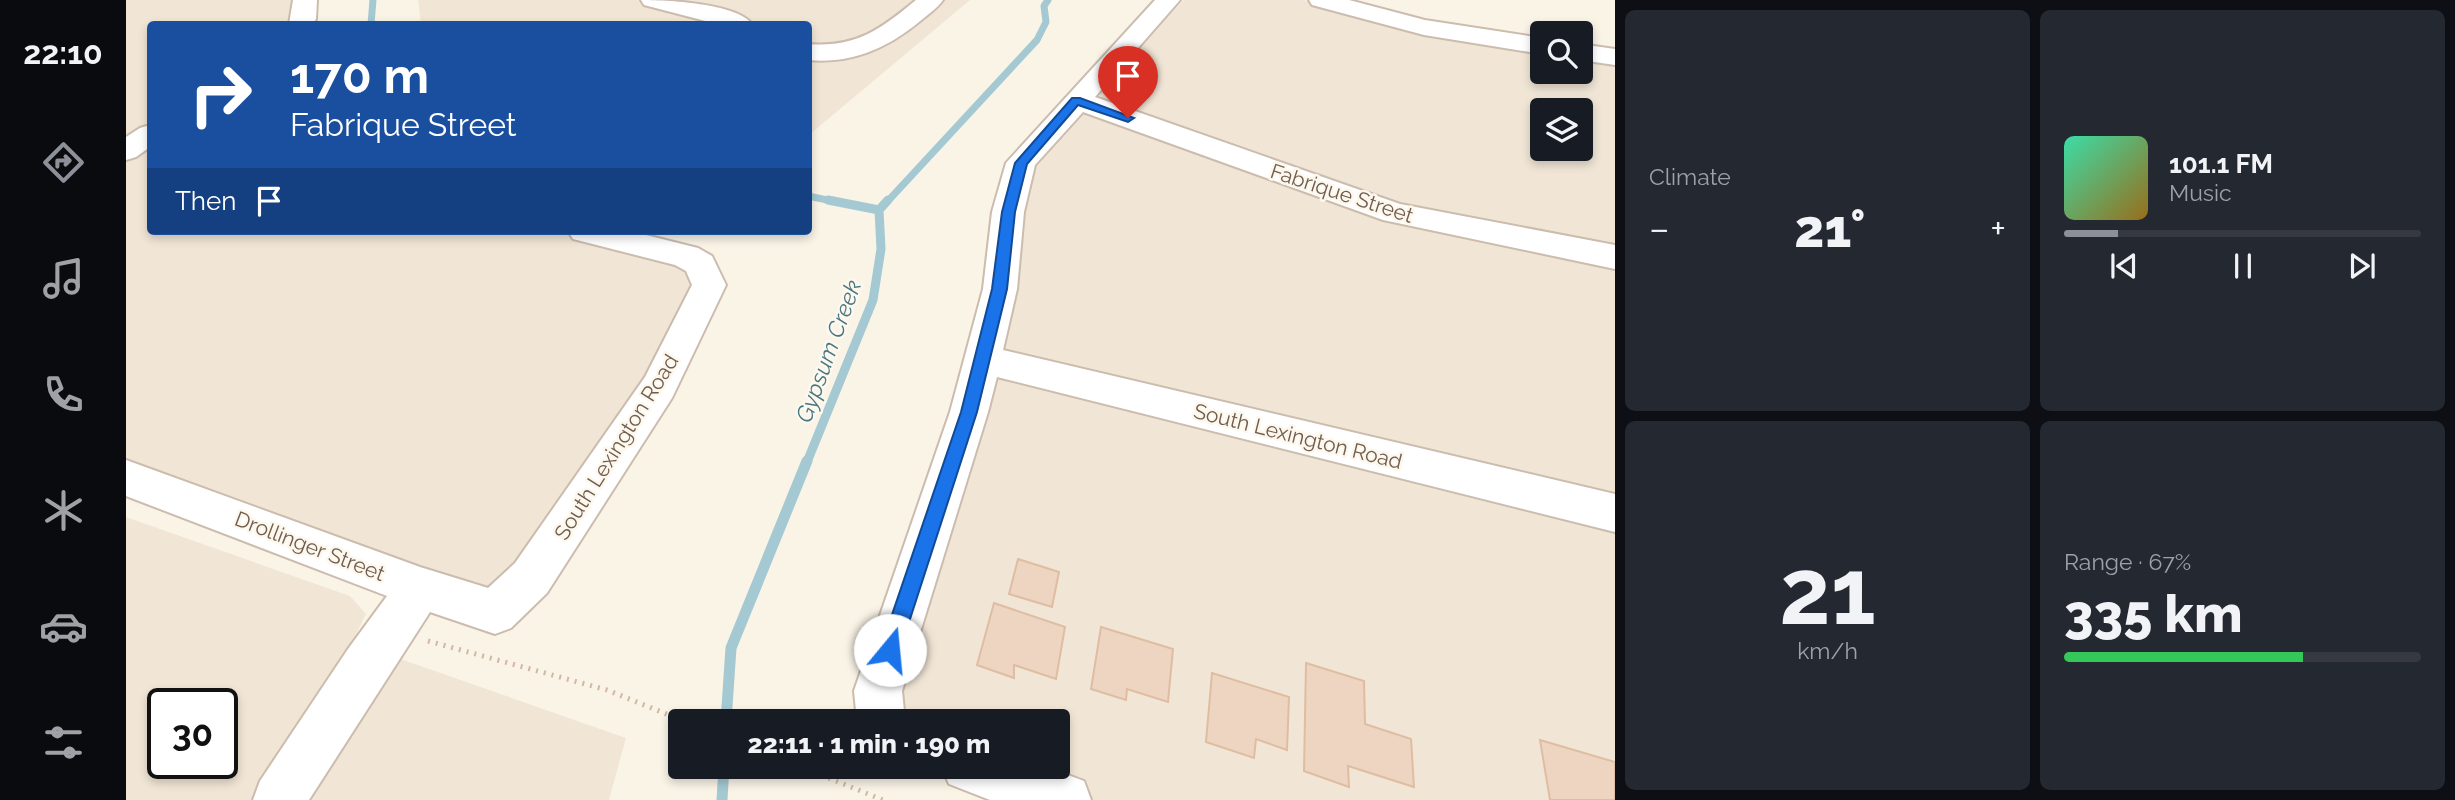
<!DOCTYPE html>
<meta charset="utf-8">
<style>
:root{--surface:#171b24;--page:#242831;--text:#f1f3f6;--muted:#9ea1a6;--line:#363941;--accent:#8c9099}
body{margin:0;font-family:Raleway,sans-serif;background:var(--page);color:var(--text);height:100vh;display:flex;flex-direction:column;font-size:26px;white-space:nowrap}
*{box-sizing:border-box;margin:0}
p{font-size:23px;color:var(--muted)}
.icon{flex:none;width:38px;height:38px;fill:none;stroke:currentColor;stroke-width:2;stroke-linecap:round;stroke-linejoin:round}
.map{position:relative;flex:1;overflow:hidden}
.side{display:flex;flex-direction:column;gap:10px;padding:10px;background:#0d0f14;width:840px}
.side>*{flex:none}
.guide{position:absolute;left:21px;top:21px;width:665px;height:214px;border-radius:7px;box-shadow:0 4px 10px #0003;background:#1a4fa0;color:#fff;overflow:hidden}
.controls{position:absolute;left:1404px;top:21px;display:grid;gap:14px}
.controls a{display:grid;place-items:center;width:63px;height:63px;border-radius:7px;background:var(--surface);box-shadow:0 4px 10px #0003;font-size:35px}
.speed{position:absolute;left:21px;top:688px;display:flex;gap:14px;font-size:35px;font-weight:700;text-align:center}
.speed>*{display:grid;place-content:center;width:91px;height:91px;border-radius:50%;background:var(--surface);box-shadow:0 4px 10px #0003;line-height:1}
.speed .limit{border:4px solid #111;border-radius:10px;background:#fff;color:#111}
.pin{position:absolute;display:grid;place-items:center;width:60px;height:60px;color:#fff;margin:-72px -30px;border-radius:50% 50% 50% 0;rotate:-45deg;box-shadow:0 0 7px #0007}
.pin .icon{rotate:45deg}
.me{position:absolute;width:77px;margin:-38px;rotate:17deg;stroke-linejoin:round;filter:drop-shadow(0 0 5px #0008)}
.turn{display:flex;align-items:center;gap:24px;height:147px;padding:0 28px;font-size:32px}
.turn .icon{width:91px;height:91px;stroke-width:2.5}
.turn b{display:block;font-size:49px;line-height:60px}
.then{display:flex;align-items:center;height:66px;padding:0 28px;background:#0003;gap:14px;font-size:26px}
.big{font-size:52px;font-weight:800;line-height:1.1}
.side .tile{flex:1;display:flex;flex-direction:column;justify-content:center;gap:10px;min-width:0;padding:0 24px;border-radius:10px;background:var(--page)}
.side .dial{align-items:center;gap:0}
.dial b{font-size:91px;line-height:1}
.song{display:flex;align-items:center;gap:21px}
.cover{width:84px;height:84px;border-radius:10px;background:linear-gradient(135deg,hsl(160 70% 55%),hsl(40 70% 35%))}
.played{height:7px;border-radius:4px;background:linear-gradient(90deg,var(--accent) 15%,var(--line) 15%)}
.keys{display:flex;justify-content:space-around;direction:ltr}
.heat{display:flex;justify-content:space-between;align-items:center;font-size:38px;direction:ltr}
.charge{height:10px;border-radius:5px;background:linear-gradient(90deg,#34c759 67%,var(--line) 0)}
.side .tiles{flex:1;display:grid;gap:10px;grid-template-columns:repeat(2,1fr)}
.trip{position:absolute;left:542px;top:709px;width:402px;height:70px;border-radius:7px;background:var(--surface);box-shadow:0 4px 10px #0003;font-weight:800;line-height:70px;text-align:center}
main{display:flex;flex:1;min-height:0}
.dock{display:flex;flex-direction:column;width:126px;justify-content:space-around;align-items:center;background:#090b0e;color:var(--muted)}
.dock .icon{width:49px;height:49px}
.dock .selected{color:var(--accent)}
.dock b{font-size:32px;color:var(--text)}
.map>svg:first-child{display:block}
.residential{fill:#f1e6d6;fill-rule:evenodd}
.lines{fill:none;stroke-linecap:round;stroke-linejoin:round}
.stream-far2{stroke:#a4c9d3;stroke-width:7}
.stream-far1{stroke:#a4c9d3;stroke-width:9}
.stream{stroke:#a4c9d3;stroke-width:11}
.building{fill:#edd5c1;stroke:#debda3;stroke-width:2}
.minor-casing{stroke:#cbbcae;stroke-width:4}
.path{stroke:#d2b8a4;stroke-width:5;stroke-dasharray:2 6;stroke-linecap:butt}
.minor{fill:#fff;fill-rule:evenodd}
.route{fill:#1a73e8;stroke:#114b97;stroke-width:2}
.labels{text-anchor:middle;dominant-baseline:central;stroke-width:5;stroke-linejoin:round;paint-order:stroke}
.street-label{font-size:21px;fill:#715c4e;stroke:#fdf8ed}
.water-label{font-size:23px;font-style:italic;fill:#497683;stroke:#fdf8ed}
</style>
<main>
<nav class="dock">
<b>22:10</b>
<svg class="icon selected" aria-label="directions" viewBox="0 0 24 24"><path d="M12 3l9 9-9 9-9-9zM9 14v-3h6M13 9l2 2-2 2"/></svg>
<svg class="icon" aria-label="music" viewBox="0 0 24 24"><path d="M9 18V5l10-2v13"/><circle cx="6" cy="18" r="3"/><circle cx="16" cy="16" r="3"/></svg>
<svg class="icon" aria-label="phone" viewBox="0 0 24 24"><path d="M5 4h4l2 5-3 2q2 4 5 5l2-3 5 2v4C11 20 4 13 5 4z"/></svg>
<svg class="icon" aria-label="climate" viewBox="0 0 24 24"><path d="M12 3v18M4 7l16 10M4 17L20 7"/></svg>
<svg class="icon" aria-label="car" viewBox="0 0 24 24"><path d="M5 17H2v-5l4-1 3-4h7l3 4 3 1v5h-3M9 17h6M6 11h13"/><circle cx="7" cy="17" r="2"/><circle cx="17" cy="17" r="2"/></svg>
<svg class="icon" aria-label="filters" viewBox="0 0 24 24"><path d="M4 7h16M4 17h16"/><circle cx="9" cy="7" r="2"/><circle cx="15" cy="17" r="2"/></svg>
</nav>
<div class="map">
<svg width="1489" height="800" viewBox="0 0 1489 800">
<rect width="100%" height="100%" fill="#faf4e7"/>
<!-- residential -->
<path class="residential" d="M0,0H173L169,24H24V231H458L535,250L583,285L369,612L0,485Z
M292,0H844L683,135L682,24H295Z
M1058,0H1177L1298,27L1416,46V72H1454V52L1489,58V800H963L854,767L933,766V721H770L895,163ZM1416,110H1454V149H1416Z
M0,517L224,596L240,614L226,642L500,738L483,800H0ZM37,704H96V763H37Z"/>
<g class="lines">
<!-- stream-far2 -->
<path class="stream-far2" d="M245,24L247,0
M682,196L711,202
M761,202L911,40L920,22L918,6L922,0"/>
<!-- stream-far1 -->
<path class="stream-far1" d="M702,200L753,210
M681,462L747,300L755,249L753,210L762,200"/>
<!-- stream -->
<path class="stream" d="M600,721L605,648L681,461
M596,800L598,766"/>
</g>
<!-- building -->
<path class="building" d="M892,559L933,572L926,607L883,594Z
M868,603L939,627L930,679L888,665V678L851,665Z
M975,627L1047,649L1042,702L1001,689L1000,700L965,689Z
M1180,663L1238,681L1239,724L1285,739L1288,787L1222,766L1223,787L1178,771Z
M1086,673L1163,697L1161,750L1130,739L1128,758L1080,742Z
M1414,740L1489,762V800H1424Z"/>
<g class="lines">
<!-- minor casing -->
<g class="minor-casing">
<path id="minor" d="M167,0H191L190,19L187,24H163Z
M515,0C539,0 611,3 626,24H591L518,5Z
M790,0H817C811,9 801,15 793,22C760,49 725,64 682,60V44C730,48 755,29 790,0Z
M1029,0H1054L969,97L1274,204L1489,245V269L1257,220L957,112L909,165L898,212L891,289L877,350L1489,494V532L871,377L862,412L776,691L778,711L782,721H731L728,691L824,412L857,289L866,212L880,163Z
M1183,0H1223L1299,20L1416,38V54L1298,35L1186,5Z
M1454,44L1489,49V65L1454,60Z
M24,125V147L10,157L0,160V137L14,128Z
M442,231H504L572,248L586,256L600,285L546,398L421,593L385,628L369,634L304,612L183,800H127L134,781L222,649L261,596L0,496V460L294,567L362,588L389,563L519,377L566,285L560,271L549,265L447,239Z
M815,766H918L958,781L965,800H864L823,784Z"/>
</g>
<!-- path -->
<path class="path" d="M302,641L481,690L558,721
M673,766L757,800"/>
<!-- minor -->
<use href="#minor" class="minor"/>
</g>
<!-- route -->
<path class="route" d="M946,98H954L1008,118L1002,122L952,105L901,164L889,212L881,289L851,412L774,650L771,657L764,660L757,657L754,650L835,412L866,289L876,212L889,163Z"/>
<g class="labels">
<!-- street labels -->
<g class="street-label">
<text transform="translate(1216 193) rotate(18)">Fabrique Street</text>
<text transform="translate(1172 436) rotate(14)">South Lexington Road</text>
<text transform="translate(490 447) rotate(-58)">South Lexington Road</text>
<text transform="translate(184 546) rotate(21)">Drollinger Street</text>
</g>
<!-- water labels -->
<g class="water-label">
<text transform="translate(702 351) rotate(-70)">Gypsum Creek</text>
</g>
</g>
</svg>
<div class="controls">
<a><svg class="icon" aria-label="search" viewBox="0 0 24 24"><circle cx="10" cy="10" r="6"/><path d="M15 15l6 6"/></svg></a>
<a><svg class="icon" aria-label="layers" viewBox="0 0 24 24"><path d="M12 4l9 5-9 5-9-5zM3 14l9 5 9-5"/></svg></a>
</div>
<div class="speed"><div class="limit">30</div></div>
<div class="pin" style="left:1002px;top:118px;background:#d93025"><svg class="icon" aria-label="arrive" viewBox="0 0 24 24"><path d="M6 21V4h12l-3 4 3 4H6"/></svg></div>
<svg class="me" style="left:764px;top:650px" viewBox="-20 -20 40 40"><circle r="19" fill="#fff"/><path d="M0-13L10 11 0 6-10 11z" fill="#1a73e8"/></svg>
<div class="trip">22:11 · 1 min · 190 m</div>
<div class="guide">
<div class="turn"><svg class="icon" aria-label="right" viewBox="0 0 24 24"><path d="M7 20v-9h11M14 6l5 5-5 5"/></svg><div><b>170 m</b>Fabrique Street</div></div>
<div class="then">Then<svg class="icon" aria-label="arrive" viewBox="0 0 24 24"><path d="M6 21V4h12l-3 4 3 4H6"/></svg></div>
</div>
</div>
<section class="side">
<div class="tiles">
<div class="tile"><p>Climate</p>
<div class="heat"><a>−</a><b class="big">21°</b><a>+</a></div>
</div>
<div class="tile">
<div class="song"><i class="cover"></i><div><b>101.1 FM</b><p>Music</p></div></div>
<div class="played"></div>
<div class="keys"><svg class="icon" aria-label="previous" viewBox="0 0 24 24"><path d="M18 5L8 12l10 7zM5 5v14"/></svg><svg class="icon" aria-label="pause" viewBox="0 0 24 24"><path d="M8 5v14M16 5v14"/></svg><svg class="icon" aria-label="next" viewBox="0 0 24 24"><path d="M6 5l10 7-10 7zM19 5v14"/></svg></div>
</div>
<div class="tile dial"><b>21</b><p>km/h</p></div>
<div class="tile"><p>Range · 67%</p><b class="big">335 km</b><div class="charge"></div></div>
</div>
</section>
</main>
